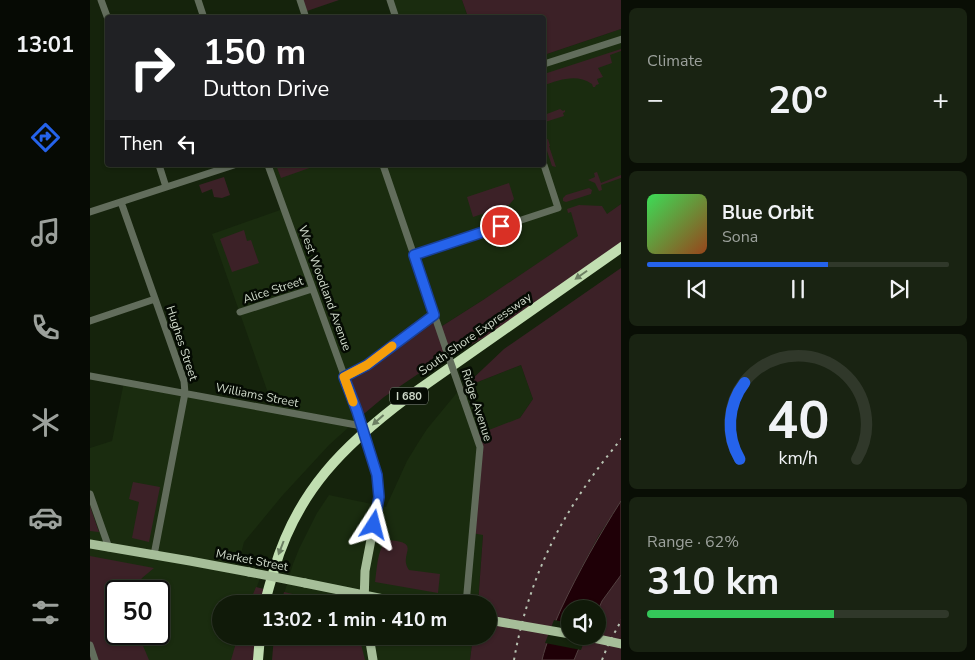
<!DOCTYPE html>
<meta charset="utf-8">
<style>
:root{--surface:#101a09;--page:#192312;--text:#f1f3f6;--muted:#9ca19c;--line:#30382a;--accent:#2563eb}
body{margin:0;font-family:"Nunito Sans",sans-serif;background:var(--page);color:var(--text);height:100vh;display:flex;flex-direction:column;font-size:19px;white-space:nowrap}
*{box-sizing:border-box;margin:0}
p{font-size:16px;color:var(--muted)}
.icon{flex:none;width:28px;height:28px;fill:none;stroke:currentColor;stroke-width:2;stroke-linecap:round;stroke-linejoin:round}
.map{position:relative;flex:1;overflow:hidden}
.side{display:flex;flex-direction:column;gap:8px;padding:8px;background:#090e05;width:354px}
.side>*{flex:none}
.banner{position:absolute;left:15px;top:15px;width:441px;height:152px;border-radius:5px;box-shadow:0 1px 4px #0004,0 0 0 1px var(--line);background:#202124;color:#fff;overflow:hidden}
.fabs{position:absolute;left:471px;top:600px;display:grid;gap:10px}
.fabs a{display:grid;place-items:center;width:45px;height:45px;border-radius:50%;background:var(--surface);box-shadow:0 1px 4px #0004,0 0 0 1px var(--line);font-size:25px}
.speed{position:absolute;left:15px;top:580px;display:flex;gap:10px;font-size:25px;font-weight:700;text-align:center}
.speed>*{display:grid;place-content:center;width:65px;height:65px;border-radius:50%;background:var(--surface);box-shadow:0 1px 4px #0004,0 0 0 1px var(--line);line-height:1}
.speed .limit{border:2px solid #111;border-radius:8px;background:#fff;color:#111}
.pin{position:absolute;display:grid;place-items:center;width:42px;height:42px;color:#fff;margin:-21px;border:2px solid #fff;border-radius:50%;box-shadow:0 1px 5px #0007}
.me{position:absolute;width:55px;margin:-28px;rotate:9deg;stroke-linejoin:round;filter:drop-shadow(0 0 4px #0008)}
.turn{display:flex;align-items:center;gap:18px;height:105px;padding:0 15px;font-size:22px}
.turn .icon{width:65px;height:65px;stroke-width:2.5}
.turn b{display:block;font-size:35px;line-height:42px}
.then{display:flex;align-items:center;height:48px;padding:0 15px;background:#0003;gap:10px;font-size:19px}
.big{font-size:38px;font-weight:700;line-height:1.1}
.side .tile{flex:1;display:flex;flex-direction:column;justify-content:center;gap:8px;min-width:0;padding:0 18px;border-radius:8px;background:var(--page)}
.side .dial{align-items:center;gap:0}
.dial svg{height:130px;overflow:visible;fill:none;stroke:var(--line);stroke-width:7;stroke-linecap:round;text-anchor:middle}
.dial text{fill:var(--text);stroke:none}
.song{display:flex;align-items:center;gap:15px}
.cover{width:60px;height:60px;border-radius:8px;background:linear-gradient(135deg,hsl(130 70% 55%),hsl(20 70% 35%))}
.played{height:5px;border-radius:2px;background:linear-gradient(90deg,var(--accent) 60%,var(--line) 60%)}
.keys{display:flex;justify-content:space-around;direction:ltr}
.heat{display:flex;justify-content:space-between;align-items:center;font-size:28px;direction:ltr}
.charge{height:8px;border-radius:4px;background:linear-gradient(90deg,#34c759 62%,var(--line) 0)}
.trip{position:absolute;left:122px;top:595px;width:285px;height:50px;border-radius:25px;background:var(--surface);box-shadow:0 1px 4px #0004,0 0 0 1px var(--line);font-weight:700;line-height:50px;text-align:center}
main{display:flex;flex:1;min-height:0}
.tabs{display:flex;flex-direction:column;width:90px;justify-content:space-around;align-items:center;background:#060a04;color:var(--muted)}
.tabs .icon{width:35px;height:35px}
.tabs .active{color:var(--accent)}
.tabs b{font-size:22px;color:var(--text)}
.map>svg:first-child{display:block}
.built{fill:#1a2c0f}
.green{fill:#3c2127}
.water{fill:#1f0007;stroke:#544142}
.pier{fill:#15230c}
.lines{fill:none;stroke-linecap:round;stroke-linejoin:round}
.minor{stroke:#626d5c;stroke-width:7}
.major{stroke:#a6be99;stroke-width:9}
.highway{stroke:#c1deb1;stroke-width:10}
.rail{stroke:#b7c2b2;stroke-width:2;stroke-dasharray:2.5 5;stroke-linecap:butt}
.minor-bridge{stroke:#626d5c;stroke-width:7}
.major-bridge{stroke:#a6be99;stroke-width:9}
.oneway{fill:#6c7f63}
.route-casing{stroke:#184099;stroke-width:12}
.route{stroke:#2563eb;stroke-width:9}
.slow{stroke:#f59e0b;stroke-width:9}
.labels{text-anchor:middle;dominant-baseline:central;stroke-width:5;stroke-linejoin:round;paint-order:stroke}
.shield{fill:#050b03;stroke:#939c8f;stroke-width:1}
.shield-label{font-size:11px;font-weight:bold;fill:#d0dacb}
.street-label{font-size:12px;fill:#d0dacb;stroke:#050b03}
</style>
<main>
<nav class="tabs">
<b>13:01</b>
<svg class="icon active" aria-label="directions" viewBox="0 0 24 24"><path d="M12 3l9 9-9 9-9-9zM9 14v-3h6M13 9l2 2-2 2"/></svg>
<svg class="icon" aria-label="music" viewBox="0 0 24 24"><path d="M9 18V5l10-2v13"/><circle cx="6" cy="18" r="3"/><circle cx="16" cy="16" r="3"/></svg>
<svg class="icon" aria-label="phone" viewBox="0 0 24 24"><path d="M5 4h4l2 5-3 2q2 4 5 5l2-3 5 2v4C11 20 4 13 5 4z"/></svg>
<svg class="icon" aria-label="climate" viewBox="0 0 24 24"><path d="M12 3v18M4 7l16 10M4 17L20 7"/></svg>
<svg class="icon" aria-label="car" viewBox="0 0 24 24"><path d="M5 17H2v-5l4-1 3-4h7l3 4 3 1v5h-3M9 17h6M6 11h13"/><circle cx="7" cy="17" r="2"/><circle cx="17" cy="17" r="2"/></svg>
<svg class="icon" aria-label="filters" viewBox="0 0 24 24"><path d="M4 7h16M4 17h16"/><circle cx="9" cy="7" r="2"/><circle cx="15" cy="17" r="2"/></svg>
</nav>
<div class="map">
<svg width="532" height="660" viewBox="0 0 532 660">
<rect width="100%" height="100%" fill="#15230c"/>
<!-- built -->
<path class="built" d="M300,0H372L378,17H306Z
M531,29V204L489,236L393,300L349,328L269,418L239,445L192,496L154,542L147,570L171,575L161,604H131V636H150L142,660H35L33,634H69V591H26L0,632V448L22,441L34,382L184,410L122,234L193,209L178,165H454V55Z
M431,365L443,399L430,418L390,447L382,533L393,534L388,604H219L220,598L194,594L203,564L209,549L227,513L239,495L296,507L317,461L328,443L337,429L370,389Z
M212,636H383L380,660H214Z"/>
<!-- green -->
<path class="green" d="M210,0H249L214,12Z
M372,0H531V29L454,55V18L378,17Z
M531,49V51L520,55L522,63L508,68L513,77L507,79L509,84L506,85L505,87H503L502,84C486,73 470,80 454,85V74Z
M470,109L473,111L475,110V112L473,113L474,116L455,122L456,127L454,129V115Z
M458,139L460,146H459L466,167L462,166L454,142H456L455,140Z
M186,165H228L191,178Z
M507,172L511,183L531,175V178L511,185L512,190L509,191L505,183L498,180L505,177L504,173Z
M134,177L140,195L132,198L124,197L122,189L112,193L109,185Z
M419,183L424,199L419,205L383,217L377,197Z
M499,188L502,190L501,194L476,202L473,201V198L476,195Z
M531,204V247L425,321L331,372L294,397L269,418L254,377L344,315L349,328L393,300L488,236L481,212L478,213L477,209L489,205L512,206L517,214Z
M154,230L157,241L161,240L169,263L142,272L130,239Z
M531,268V501L509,535L488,574L460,635L452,660H380L383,636H399V604H388L393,535L382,533L390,447L386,435L430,418L443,399L431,365L370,389L376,385L414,349Z
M43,482L70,487L59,542L42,538L49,502L39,499Z
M0,506L9,532L0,531Z
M296,540C335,542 307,554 319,570L350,574L348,593L285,582C287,569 287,551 296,540Z
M0,556L64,568L52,578L43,591H26V634H51V641L59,660H0Z
M531,575V660H484L494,636H508V610L512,601Z
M166,587L178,590L175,604H159Z
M194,592L220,598V600L238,604H191Z
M148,636H170L168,660H141Z
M184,636H269L275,660H182Z"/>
<!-- water -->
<path class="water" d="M531,501V575L512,601L508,610V609H480V636H494L484,660H452C456,643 464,625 471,609C489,571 508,537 531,501Z"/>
<!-- pier -->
<path class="pier" d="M464,620L480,623V636H496L491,650L455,643Z"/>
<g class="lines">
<!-- minor -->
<path class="minor" d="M11,0L18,19
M108,0L114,18
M210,0L216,18
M300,0L306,18
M454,64L532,39
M69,165L76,187
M178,165L267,411
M293,165L356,349
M31,202L94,381L95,393L64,555
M0,212L144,165
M324,255L468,208L454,165
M150,312L222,289
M0,321L65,299
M0,376L272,426
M254,377L277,365L344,315
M373,398L390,447L376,604
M284,464C291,487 288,500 284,524
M0,494L19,548
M0,645L5,660"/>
<!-- major -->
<path class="major" d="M0,544L100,561L159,572
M215,583L318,604
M274,604L275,571L284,524
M279,636L283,660"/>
<!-- highway -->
<path class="highway" d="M175,604C177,592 181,581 184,570C207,491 254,445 318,397L532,247
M168,660L170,636"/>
<!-- rail -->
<path class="rail" d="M424,660C433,608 452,555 480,510C495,485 513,461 532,438
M512,660L518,645L532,619"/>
<!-- minor-bridge -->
<path class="minor-bridge" d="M356,349L373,398
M267,411L284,464"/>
<!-- major-bridge -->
<path class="major-bridge" d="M159,572L215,583
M399,620L480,634
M494,636L532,644"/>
</g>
<!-- one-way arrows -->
<defs><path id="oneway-solid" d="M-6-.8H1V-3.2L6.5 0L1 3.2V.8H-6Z" transform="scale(1.25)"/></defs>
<g class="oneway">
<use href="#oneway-solid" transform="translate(491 275) rotate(145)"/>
<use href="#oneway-solid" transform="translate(288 420) rotate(138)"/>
<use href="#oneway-solid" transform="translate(191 548) rotate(111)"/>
</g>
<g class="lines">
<!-- route casing -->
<g class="route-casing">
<path id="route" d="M284,525L289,497L287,475L267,411L254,377L277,365L344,315L324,255L411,226"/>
</g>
<!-- route -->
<use href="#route" class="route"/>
<!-- slow -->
<path class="slow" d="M263,402L254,377L277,365L302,346"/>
</g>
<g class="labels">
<!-- shield labels -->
<rect class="shield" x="300" y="387.5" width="38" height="17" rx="4"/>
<g class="shield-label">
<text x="319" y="396">I 680</text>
</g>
<!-- street labels -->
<g class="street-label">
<text transform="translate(235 288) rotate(70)">West Woodland Avenue</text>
<text transform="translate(183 290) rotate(-18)">Alice Street</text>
<text transform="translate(385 334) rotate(-35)">South Shore Expressway</text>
<text transform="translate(92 343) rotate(72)">Hughes Street</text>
<text transform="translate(167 395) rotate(11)">Williams Street</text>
<text transform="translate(387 405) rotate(72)">Ridge Avenue</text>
<text transform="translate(162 560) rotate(11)">Market Street</text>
</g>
</g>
</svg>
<div class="fabs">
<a><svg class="icon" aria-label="sound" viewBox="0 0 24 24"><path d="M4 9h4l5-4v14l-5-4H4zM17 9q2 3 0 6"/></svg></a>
</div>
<div class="speed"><div class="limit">50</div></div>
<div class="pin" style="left:411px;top:226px;background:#d93025"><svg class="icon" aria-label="arrive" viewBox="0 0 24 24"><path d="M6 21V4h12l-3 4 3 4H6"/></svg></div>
<svg class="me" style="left:284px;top:525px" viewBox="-20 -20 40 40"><path d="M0-17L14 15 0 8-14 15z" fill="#2563eb" stroke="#fff" stroke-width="4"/></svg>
<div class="trip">13:02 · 1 min · 410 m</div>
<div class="banner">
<div class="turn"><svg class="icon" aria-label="right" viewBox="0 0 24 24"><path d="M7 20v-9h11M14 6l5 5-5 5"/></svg><div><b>150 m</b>Dutton Drive</div></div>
<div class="then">Then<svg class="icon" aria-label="left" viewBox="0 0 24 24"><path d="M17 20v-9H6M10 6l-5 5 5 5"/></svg></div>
</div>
</div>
<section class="side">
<div class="tile"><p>Climate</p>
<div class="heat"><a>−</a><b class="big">20°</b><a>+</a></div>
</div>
<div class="tile">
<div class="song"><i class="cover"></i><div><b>Blue Orbit</b><p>Sona</p></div></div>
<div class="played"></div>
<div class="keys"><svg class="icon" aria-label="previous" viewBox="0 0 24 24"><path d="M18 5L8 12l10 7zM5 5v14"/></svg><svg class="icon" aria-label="pause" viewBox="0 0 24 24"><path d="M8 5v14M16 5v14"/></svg><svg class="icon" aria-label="next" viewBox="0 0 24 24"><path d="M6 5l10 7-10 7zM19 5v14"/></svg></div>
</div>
<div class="tile dial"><svg viewBox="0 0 100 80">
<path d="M14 69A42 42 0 1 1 86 69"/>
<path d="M14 69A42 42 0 0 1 17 22" stroke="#2563eb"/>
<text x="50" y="56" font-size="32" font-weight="700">40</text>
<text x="50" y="72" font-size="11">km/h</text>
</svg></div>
<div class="tile"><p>Range · 62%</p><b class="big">310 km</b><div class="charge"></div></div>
</section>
</main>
